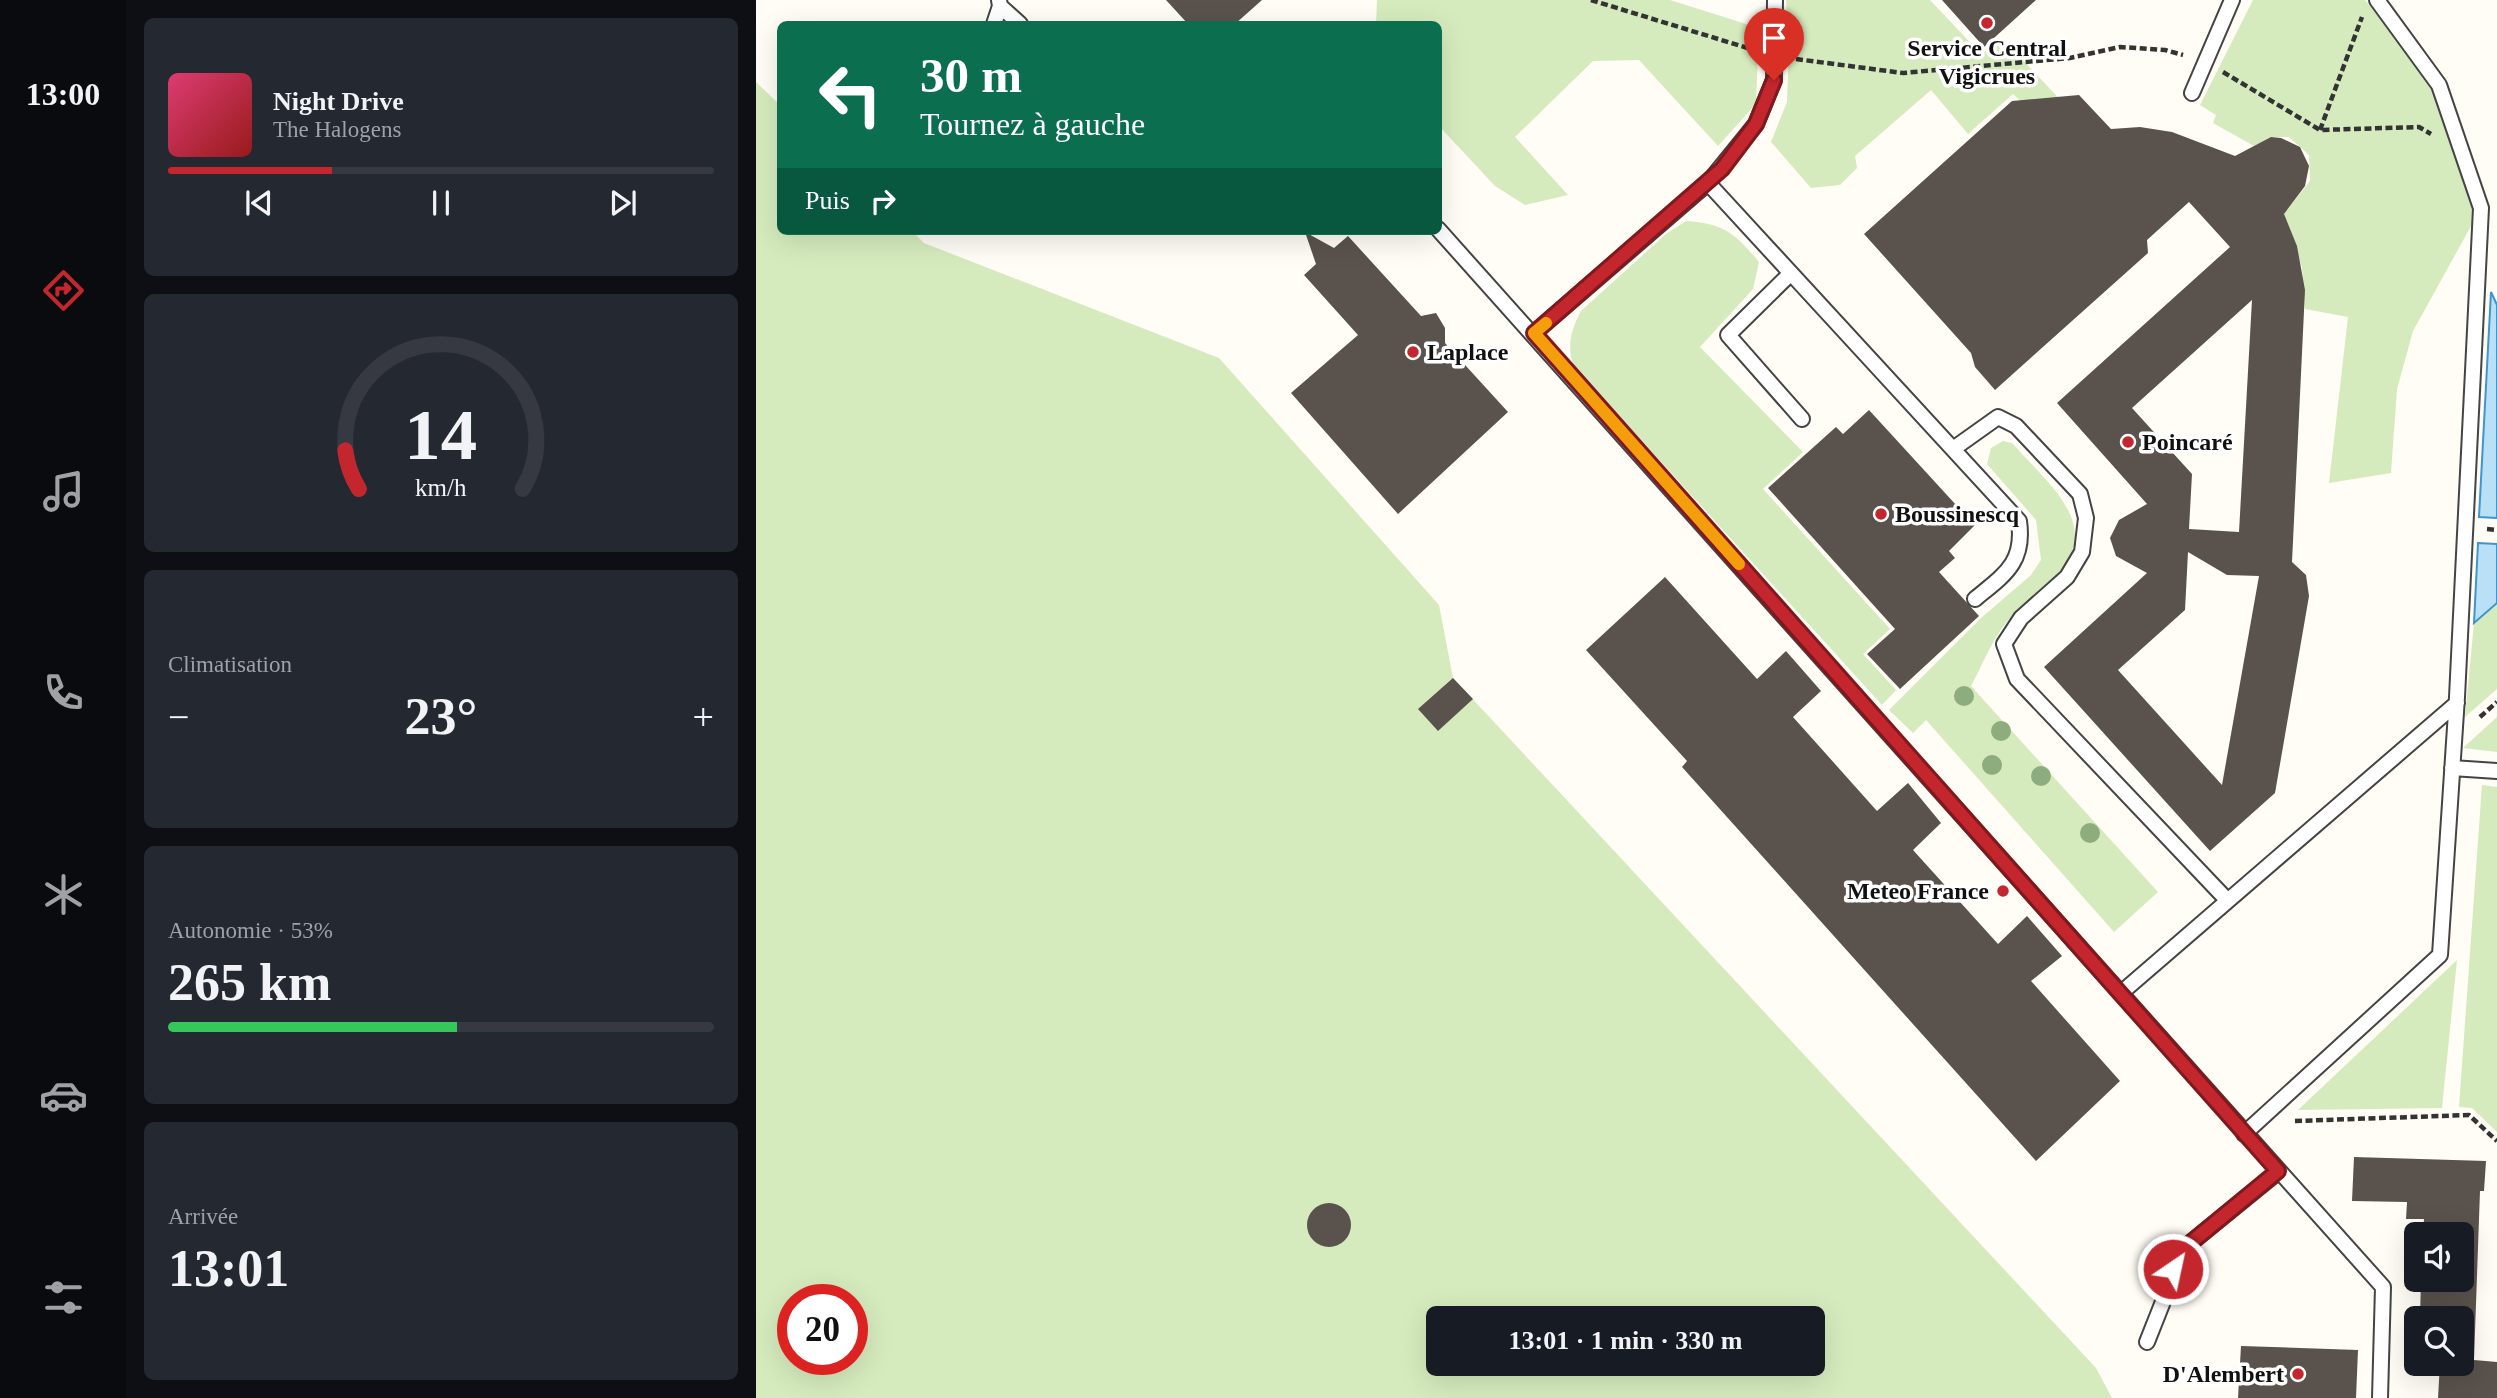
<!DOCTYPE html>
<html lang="fr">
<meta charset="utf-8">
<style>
:root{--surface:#171b24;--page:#242831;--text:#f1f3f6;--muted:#9ea1a6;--line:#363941;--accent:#c4262e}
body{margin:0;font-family:Georgia,serif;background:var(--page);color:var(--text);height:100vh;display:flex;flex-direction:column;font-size:26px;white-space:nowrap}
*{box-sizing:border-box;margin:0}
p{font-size:23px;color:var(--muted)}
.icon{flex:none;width:38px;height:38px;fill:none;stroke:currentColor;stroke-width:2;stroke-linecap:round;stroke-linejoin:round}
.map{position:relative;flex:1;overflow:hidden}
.sheet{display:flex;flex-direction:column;gap:18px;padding:18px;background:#0d0f14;width:630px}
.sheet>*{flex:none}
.banner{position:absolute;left:21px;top:21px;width:665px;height:214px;border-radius:10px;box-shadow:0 7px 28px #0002;background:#0b6e4f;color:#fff;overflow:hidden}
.controls{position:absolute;left:1648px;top:1222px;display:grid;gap:14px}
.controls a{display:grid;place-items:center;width:70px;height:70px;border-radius:10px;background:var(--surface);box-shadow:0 7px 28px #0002;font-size:35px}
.speed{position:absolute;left:21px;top:1284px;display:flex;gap:14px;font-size:35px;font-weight:700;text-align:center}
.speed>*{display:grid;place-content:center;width:91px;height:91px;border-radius:50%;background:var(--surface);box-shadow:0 7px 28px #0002;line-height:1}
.speed .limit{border:10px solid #d22;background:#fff;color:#111}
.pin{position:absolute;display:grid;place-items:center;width:60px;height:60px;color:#fff;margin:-72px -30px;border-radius:50% 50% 50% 0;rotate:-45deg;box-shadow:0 0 7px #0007}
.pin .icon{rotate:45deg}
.me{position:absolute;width:77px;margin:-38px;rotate:34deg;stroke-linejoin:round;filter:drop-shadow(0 0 5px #0008)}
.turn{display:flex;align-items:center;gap:24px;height:147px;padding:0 28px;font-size:32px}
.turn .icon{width:91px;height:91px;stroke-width:2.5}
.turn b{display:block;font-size:49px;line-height:60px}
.then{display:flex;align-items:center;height:66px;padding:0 28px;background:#0003;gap:14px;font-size:26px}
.big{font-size:52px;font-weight:600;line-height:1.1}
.sheet .tile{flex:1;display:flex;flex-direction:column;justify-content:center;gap:10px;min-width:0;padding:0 24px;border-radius:10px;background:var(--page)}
.sheet .dial{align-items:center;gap:0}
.dial svg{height:182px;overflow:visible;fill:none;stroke:var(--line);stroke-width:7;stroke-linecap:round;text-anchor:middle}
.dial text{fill:var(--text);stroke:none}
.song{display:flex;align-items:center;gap:21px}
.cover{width:84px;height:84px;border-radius:10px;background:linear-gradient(135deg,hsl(340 70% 55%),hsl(0 70% 35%))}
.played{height:7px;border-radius:4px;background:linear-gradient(90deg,var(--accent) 30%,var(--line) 30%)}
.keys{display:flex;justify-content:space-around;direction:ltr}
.heat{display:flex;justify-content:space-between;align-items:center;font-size:38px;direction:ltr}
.charge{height:10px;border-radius:5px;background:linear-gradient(90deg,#34c759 53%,var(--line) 0)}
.trip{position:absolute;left:670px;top:1306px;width:399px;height:70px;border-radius:10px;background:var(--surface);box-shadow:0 7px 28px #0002;font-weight:600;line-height:70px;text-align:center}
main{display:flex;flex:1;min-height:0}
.dock{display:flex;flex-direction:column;width:126px;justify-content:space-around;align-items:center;background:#090b0e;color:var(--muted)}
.dock .icon{width:49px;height:49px}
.dock .on{color:var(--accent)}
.dock b{font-size:32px;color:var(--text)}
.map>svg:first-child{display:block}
.green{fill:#d5ebbd;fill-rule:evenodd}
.water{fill:#b9e0f7;stroke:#3f96cf;stroke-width:2}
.building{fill:#5a524d;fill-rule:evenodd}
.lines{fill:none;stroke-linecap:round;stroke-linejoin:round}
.lane-casing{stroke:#444;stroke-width:18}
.path{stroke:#333;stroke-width:4.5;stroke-dasharray:7 3.5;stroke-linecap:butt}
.lane{stroke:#fff;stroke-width:14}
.tree{fill:#8dad7f}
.route-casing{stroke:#7f191e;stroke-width:18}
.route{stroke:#c4262e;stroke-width:12}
.slow{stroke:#f59e0b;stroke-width:12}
.poi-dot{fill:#c4262e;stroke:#fff;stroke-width:2.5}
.labels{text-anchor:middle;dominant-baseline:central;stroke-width:7;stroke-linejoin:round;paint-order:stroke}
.poi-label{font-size:24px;font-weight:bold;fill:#111;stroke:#fff;text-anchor:start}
</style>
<main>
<nav class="dock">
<b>13:00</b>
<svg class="icon on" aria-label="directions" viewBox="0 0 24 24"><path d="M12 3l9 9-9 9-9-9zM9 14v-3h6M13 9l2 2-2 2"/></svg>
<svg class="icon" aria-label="music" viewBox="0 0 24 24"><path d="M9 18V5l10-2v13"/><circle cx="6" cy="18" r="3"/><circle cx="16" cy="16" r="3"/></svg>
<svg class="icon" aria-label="phone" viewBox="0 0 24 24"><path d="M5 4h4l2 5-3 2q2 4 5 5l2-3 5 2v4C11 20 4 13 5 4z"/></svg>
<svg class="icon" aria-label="climate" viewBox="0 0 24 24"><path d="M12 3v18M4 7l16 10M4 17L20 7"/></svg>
<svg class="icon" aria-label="car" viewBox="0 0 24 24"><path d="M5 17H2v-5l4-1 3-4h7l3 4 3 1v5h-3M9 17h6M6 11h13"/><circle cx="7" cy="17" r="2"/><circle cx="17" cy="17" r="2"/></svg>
<svg class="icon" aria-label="filters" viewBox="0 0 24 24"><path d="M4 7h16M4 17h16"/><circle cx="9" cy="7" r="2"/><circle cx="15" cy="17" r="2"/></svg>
</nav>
<section class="sheet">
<div class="tile">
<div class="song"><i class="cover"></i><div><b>Night Drive</b><p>The Halogens</p></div></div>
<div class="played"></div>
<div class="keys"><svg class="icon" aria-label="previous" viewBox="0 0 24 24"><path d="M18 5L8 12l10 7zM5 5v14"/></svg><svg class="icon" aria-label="pause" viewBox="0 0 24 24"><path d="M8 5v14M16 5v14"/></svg><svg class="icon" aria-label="next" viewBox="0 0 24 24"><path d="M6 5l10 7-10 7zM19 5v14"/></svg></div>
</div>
<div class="tile dial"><svg viewBox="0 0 100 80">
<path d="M14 69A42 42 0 1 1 86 69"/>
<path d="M14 69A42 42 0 0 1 8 52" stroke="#c4262e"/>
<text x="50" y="56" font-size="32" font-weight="700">14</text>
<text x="50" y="72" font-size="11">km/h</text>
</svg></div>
<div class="tile"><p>Climatisation</p>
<div class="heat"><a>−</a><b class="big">23°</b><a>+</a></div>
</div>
<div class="tile"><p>Autonomie · 53%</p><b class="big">265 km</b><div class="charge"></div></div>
<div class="tile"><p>Arrivée</p><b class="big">13:01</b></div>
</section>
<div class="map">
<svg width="1741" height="1398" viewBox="0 0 1741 1398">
<rect width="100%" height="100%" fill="#fffdf5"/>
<!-- green -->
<path class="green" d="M621,0H914L1003,28L1000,104L962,146L883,60L837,61L759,137L812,195L769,205L739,186L683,126L682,24H620Z
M1030,0H1174L1225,54L1248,40L1328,125L1310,144L1257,94L1212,134L1175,90L1099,156L1101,168L1084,185L1055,188L1015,142L1031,102L1033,43Z
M1497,0H1609L1683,85L1725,208L1657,331L1641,389L1635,473L1573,483L1592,317L1549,309L1546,267L1527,215L1554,181L1553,155L1533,137H1515L1498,146L1457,123L1460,115L1444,105Z
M0,82L24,105V231H156L168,243L463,358L683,605L697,678L1340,1368L1356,1398H0ZM37,1300H96V1360H37ZM682,1318H1057V1363H682Z
M930,221C968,224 978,232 1003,262L997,289L944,347L1047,452L1007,489L1134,629L1107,654L1140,690L1126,705L817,365C811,344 815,330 825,311L910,234Z
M1247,441L1256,443C1293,485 1351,527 1297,581C1282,596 1261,608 1249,624C1235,642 1226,666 1215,686L1402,892L1358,932L1170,720L1157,733L1133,710L1225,618L1275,575L1285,560L1280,520L1231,464L1235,448Z
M1741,603V689L1709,717L1718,623Z
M1741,717V752L1707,748Z
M1726,785L1741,787V1132L1716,1108L1703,1107Z
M1701,960L1686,1108L1542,1110Z"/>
<!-- water -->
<path class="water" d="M1735,292L1741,305V518L1723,517Z
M1722,543L1741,544V603L1718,623Z"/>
<!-- building -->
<path class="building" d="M410,0H506L479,24H432Z
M1186,0H1280L1228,47Z
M1323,95L1355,129L1384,127L1416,132L1479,156L1515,137L1525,138L1544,147L1553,166L1549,186L1528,214L1541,246L1549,290L1536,562L1550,575L1553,596L1519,793L1454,851L1288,667L1391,573L1360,556L1354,538L1363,520L1391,504L1301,403L1474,247L1433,202L1391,240L1392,253L1239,390L1219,367L1215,353L1108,234L1256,101ZM1496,300L1483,532L1433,529L1436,474L1376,408ZM1432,552L1471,575L1503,576L1466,785L1362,670L1429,610Z
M549,232L578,248L592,236L665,316L680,313L689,328V343L752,412L642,514L535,393L602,335L548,275L560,264Z
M1113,410L1201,506L1204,503L1221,523L1193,551L1199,558L1183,572L1223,616L1144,689L1111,654L1139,629L1012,488L1080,427L1087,434Z
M909,577L1001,679L1030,651L1065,691L1037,717L1121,811L1152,783L1185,823L1157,850L1242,944L1271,916L1306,956L1275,981L1364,1081L1280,1161L926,767L931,761L830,650Z
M697,678L717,699L682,731L662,709Z
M1598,1157L1730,1161L1728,1191H1724L1718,1360L1741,1362V1398H1682L1684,1363H1706V1318H1664L1665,1279H1706V1234H1667L1668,1219H1650L1651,1202L1596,1201Z
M551 1225a22 22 0 1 1 44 0a22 22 0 1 1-44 0Z
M1485,1346L1602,1350L1600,1398H1482Z"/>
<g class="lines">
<!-- lane casing -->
<g class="lane-casing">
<path id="lane" d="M243,0L244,6L264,24
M238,24L244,6
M1436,93L1476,0
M952,183L1263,521C1269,563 1248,575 1219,599
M682,229L1627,1287L1624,1398
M1035,273L972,335L1046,419
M778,333L952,183L1000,124L1018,80L1019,0
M1197,449L1242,417L1260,426L1324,494L1330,518L1326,552L1311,577L1265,618L1248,644L1261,679L1471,900
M1696,768L1741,771
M1365,993L1701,703
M1488,1134L1684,955L1701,697L1725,208L1683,85L1621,0
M1391,1342L1414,1284L1421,1254L1523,1171"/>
</g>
<!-- path -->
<path class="path" d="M835,0L998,50
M1040,59L1147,73L1314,58L1364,47L1409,50L1427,55
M1467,72L1564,130L1663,127L1675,134
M1564,130L1606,17
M1731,529L1741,530
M1724,717L1741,702
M1539,1121L1713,1115L1741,1141"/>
<!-- lane -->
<use href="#lane" class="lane"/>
</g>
<!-- trees -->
<g class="tree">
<circle cx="1208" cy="696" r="10"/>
<circle cx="1245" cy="731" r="10"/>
<circle cx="1236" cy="765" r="10"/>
<circle cx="1285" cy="776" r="10"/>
<circle cx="1334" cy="833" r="10"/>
</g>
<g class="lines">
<!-- route casing -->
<g class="route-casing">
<path id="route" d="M1018,80L1000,124L966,169L778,333L1522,1171L1421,1254L1417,1269"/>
</g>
<!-- route -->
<use href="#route" class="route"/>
<!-- slow -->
<path class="slow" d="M790,323L778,333L983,564"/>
</g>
<!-- markers -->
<g class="poi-dot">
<circle cx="1231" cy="23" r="7"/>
<circle cx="657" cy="352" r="7"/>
<circle cx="1372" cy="442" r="7"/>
<circle cx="1125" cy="514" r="7"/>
<circle cx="1247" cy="891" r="7"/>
<circle cx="1542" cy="1374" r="7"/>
</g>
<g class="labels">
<!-- poi labels -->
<g class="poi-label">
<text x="1231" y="48" text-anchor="middle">Service Central<tspan x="1231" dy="28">Vigicrues</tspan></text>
<text x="671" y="352">Laplace</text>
<text x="1386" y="442">Poincaré</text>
<text x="1139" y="514">Boussinescq</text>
<text x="1233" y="891" text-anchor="end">Meteo France</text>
<text x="1528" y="1374" text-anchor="end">D'Alembert</text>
</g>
</g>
</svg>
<div class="controls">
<a><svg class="icon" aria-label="sound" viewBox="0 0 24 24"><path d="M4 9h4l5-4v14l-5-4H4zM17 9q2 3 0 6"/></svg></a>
<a><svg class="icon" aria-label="search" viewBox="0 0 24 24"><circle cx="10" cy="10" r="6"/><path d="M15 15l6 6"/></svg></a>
</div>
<div class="speed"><div class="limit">20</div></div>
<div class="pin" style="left:1018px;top:80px;background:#d93025"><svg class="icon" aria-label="arrive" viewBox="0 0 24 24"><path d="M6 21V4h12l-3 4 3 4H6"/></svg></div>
<svg class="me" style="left:1417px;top:1269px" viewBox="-20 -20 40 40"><circle r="17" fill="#c4262e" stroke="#fff" stroke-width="3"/><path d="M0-11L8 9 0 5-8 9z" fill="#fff"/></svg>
<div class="trip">13:01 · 1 min · 330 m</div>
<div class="banner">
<div class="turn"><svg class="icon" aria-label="left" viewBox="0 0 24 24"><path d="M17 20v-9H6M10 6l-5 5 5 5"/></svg><div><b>30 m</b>Tournez à gauche</div></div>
<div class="then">Puis<svg class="icon" aria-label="right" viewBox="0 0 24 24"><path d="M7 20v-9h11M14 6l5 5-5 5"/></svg></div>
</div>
</div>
</main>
